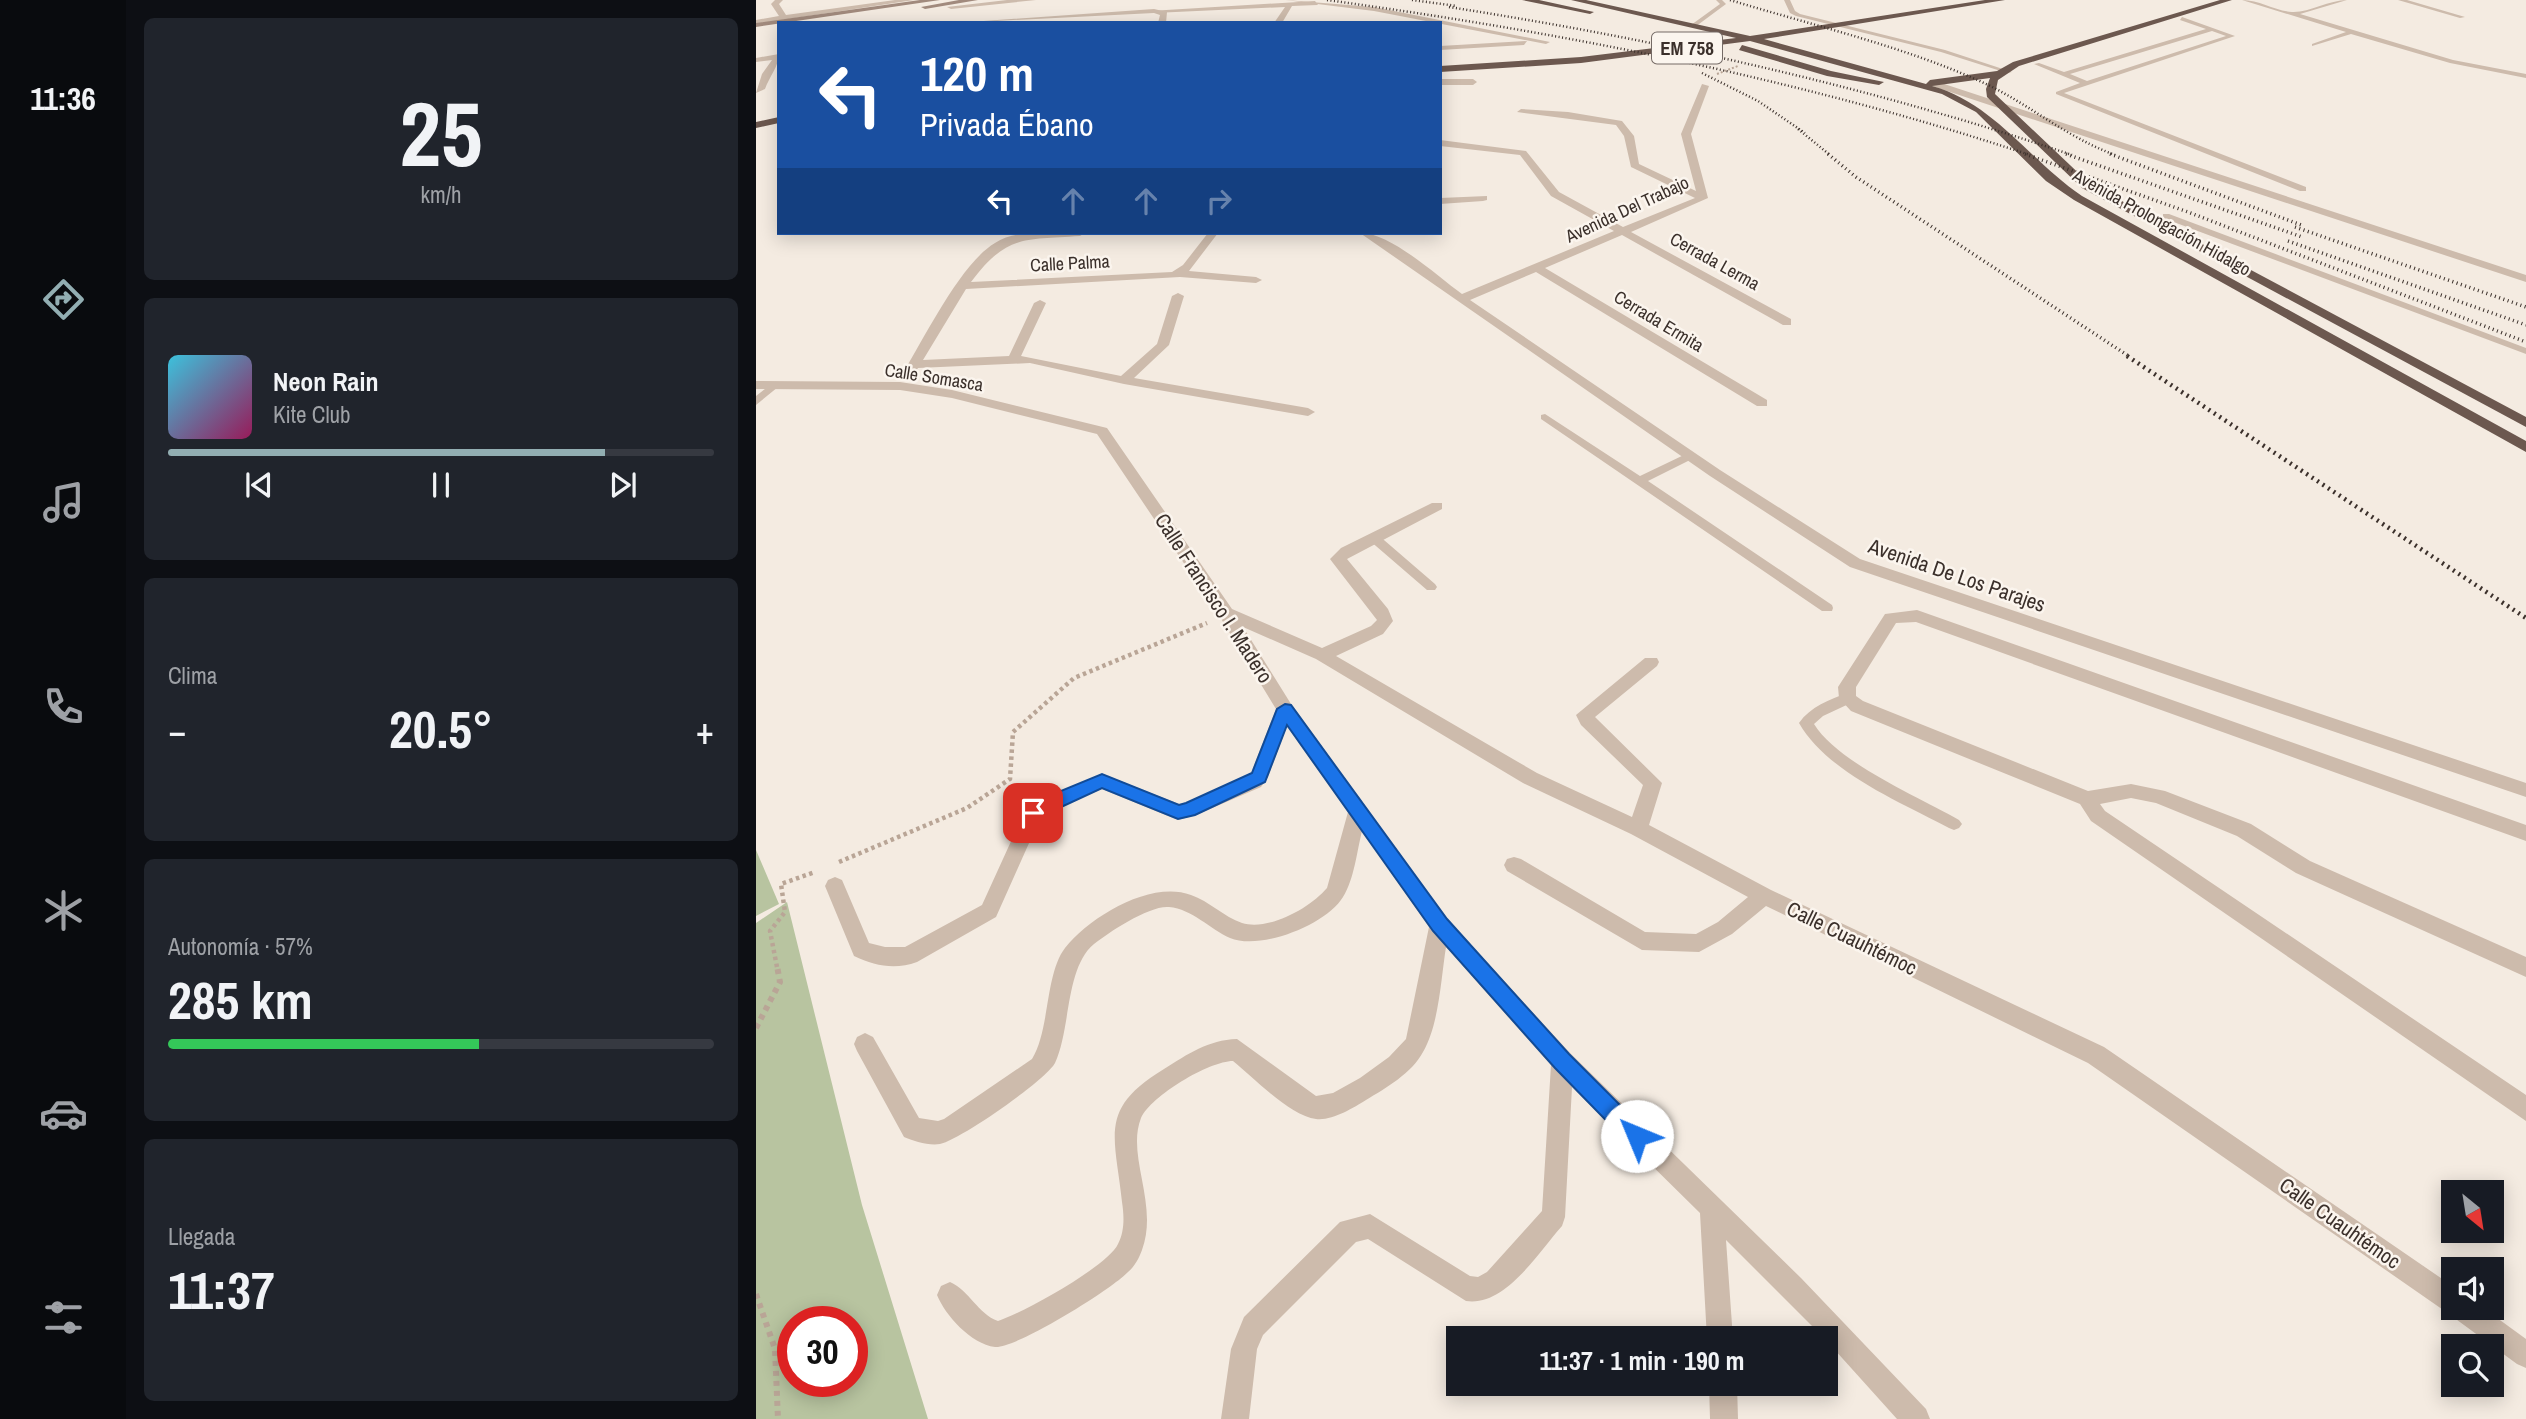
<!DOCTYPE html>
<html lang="es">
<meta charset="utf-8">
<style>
:root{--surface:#171b24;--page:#20242c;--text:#f1f3f6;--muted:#9ea1a6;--line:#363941;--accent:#92aeb2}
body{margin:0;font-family:"Archivo Narrow",sans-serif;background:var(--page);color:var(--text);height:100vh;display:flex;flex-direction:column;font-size:26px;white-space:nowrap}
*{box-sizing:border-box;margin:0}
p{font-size:23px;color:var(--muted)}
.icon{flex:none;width:38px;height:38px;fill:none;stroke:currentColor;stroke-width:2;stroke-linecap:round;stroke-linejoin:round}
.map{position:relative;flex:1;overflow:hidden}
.drawer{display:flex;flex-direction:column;gap:18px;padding:18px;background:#0d0f14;width:630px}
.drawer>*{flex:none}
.banner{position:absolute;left:21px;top:21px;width:665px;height:214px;border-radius:0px;box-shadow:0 4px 18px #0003;background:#1a4fa0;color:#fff;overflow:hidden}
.needle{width:46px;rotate:150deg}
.fabs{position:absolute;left:1685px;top:1180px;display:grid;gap:14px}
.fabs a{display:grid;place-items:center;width:63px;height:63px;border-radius:0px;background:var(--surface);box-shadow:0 4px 18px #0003;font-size:35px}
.speed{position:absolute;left:21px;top:1306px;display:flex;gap:14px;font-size:35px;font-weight:700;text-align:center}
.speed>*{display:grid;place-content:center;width:91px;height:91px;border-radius:50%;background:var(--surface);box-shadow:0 4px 18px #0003;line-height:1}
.speed .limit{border:10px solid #d22;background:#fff;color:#111}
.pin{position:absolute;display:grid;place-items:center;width:60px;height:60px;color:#fff;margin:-30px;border-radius:14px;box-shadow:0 4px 10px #0006}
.me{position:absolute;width:77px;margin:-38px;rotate:315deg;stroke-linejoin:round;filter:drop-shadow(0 0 5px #0008)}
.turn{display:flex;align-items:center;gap:24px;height:147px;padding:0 28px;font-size:32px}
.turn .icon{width:91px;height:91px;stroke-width:2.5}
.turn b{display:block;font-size:49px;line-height:60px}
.lanes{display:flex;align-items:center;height:66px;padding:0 28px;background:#0003;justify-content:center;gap:35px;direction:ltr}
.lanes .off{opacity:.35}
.big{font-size:52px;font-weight:700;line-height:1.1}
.drawer .widget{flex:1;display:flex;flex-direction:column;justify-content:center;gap:10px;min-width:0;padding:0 24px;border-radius:10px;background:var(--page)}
.drawer .dial{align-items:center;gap:0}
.dial b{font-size:91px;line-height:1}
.song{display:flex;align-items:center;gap:21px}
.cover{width:84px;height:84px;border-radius:10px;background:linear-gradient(135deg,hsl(190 70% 55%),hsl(330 70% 35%))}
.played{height:7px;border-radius:4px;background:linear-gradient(90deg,var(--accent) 80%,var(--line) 80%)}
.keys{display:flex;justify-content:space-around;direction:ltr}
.heat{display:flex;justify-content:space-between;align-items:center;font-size:38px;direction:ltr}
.charge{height:10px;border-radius:5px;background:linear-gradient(90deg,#34c759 57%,var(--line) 0)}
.trip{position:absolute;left:690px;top:1326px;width:392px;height:70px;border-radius:0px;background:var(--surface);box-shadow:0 4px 18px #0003;font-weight:700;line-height:70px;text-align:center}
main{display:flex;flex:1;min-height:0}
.tabs{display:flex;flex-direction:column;width:126px;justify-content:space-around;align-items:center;background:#090b0e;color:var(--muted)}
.tabs .icon{width:49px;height:49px}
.tabs .current{color:var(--accent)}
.tabs b{font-size:32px;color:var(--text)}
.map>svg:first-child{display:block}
.green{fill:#b8c4a0;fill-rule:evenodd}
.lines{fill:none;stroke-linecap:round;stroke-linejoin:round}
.path-far2{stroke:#b9a596;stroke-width:2;stroke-dasharray:2 2;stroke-linecap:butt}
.path-far1{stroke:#b9a596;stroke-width:4.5;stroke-dasharray:3.5 3.5;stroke-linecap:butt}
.path{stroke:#b9a596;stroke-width:6;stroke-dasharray:5 5;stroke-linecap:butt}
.service{fill:#cdbbac;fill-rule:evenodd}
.pedestrian{fill:#cdbbac;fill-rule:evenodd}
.minor{fill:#cdbbac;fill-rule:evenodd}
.secondary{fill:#a18a7d;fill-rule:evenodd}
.trunk{fill:#6c584f;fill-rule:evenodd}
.rail-far2{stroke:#3b302b;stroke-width:2.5;stroke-dasharray:1 2.5;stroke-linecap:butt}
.rail-far1{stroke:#3b302b;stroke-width:3.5;stroke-dasharray:1 3.5;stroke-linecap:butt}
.rail{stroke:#3b302b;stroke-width:4.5;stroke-dasharray:2 4.5;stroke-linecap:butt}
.route{fill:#1a73e8;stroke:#114b97;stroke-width:2}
.labels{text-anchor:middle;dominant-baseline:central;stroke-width:5;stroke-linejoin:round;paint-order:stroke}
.far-street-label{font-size:18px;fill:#3b302b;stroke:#fbf5ee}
.shield{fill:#fbf5ee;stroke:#756b66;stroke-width:2}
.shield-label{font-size:19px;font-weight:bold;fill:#3b302b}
.street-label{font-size:21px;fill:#3b302b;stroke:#fbf5ee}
</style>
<main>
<nav class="tabs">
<b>11:36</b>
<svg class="icon current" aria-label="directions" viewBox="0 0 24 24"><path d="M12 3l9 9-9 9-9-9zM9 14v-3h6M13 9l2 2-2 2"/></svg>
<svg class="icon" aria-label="music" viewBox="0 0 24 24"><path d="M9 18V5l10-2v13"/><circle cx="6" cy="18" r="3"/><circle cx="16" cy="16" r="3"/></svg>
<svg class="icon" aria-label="phone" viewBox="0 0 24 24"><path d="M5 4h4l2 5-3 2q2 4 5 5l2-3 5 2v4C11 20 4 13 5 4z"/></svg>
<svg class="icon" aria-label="climate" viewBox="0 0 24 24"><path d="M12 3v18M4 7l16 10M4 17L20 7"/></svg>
<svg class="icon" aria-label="car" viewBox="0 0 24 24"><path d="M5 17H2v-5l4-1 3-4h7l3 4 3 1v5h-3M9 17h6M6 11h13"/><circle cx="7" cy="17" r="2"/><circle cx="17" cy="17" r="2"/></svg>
<svg class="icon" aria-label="filters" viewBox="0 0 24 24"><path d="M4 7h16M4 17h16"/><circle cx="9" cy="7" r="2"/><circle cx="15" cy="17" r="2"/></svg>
</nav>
<section class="drawer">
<div class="widget dial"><b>25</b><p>km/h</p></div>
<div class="widget">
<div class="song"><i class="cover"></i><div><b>Neon Rain</b><p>Kite Club</p></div></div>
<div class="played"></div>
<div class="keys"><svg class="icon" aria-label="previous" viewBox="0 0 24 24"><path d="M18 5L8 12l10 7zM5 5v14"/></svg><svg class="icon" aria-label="pause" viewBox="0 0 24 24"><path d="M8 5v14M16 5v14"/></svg><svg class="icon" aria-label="next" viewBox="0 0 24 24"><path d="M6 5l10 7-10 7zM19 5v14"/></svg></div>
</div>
<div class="widget"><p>Clima</p>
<div class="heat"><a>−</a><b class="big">20.5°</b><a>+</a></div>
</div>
<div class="widget"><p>Autonomía · 57%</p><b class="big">285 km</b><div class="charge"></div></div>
<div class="widget"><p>Llegada</p><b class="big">11:37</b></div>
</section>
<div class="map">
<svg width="1770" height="1419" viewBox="0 0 1770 1419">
<rect width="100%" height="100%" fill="#f4ebe1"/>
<!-- green -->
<path class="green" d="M0,850L23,904L0,916Z
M31,902L106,1205L172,1419H0V923ZM37,1321H96V1381H37Z"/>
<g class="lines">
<!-- path-far2 -->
<path class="path-far2" d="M961,74L982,66"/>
<!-- path-far1 -->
<path class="path-far1" d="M83,862L211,808L254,779L257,732L318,678L451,623
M21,967L14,931L29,912L25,884L59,872"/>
<!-- path -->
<path class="path" d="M0,1028L24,982L21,966
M0,1294L19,1349L22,1419"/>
<!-- service -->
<path class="service" d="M960,0H966L970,4L939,27H935V25L964,4Z
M1028,0H1034L1039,11L1044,14L1189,50L1256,72L1251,73L1185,52L1040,16L1034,13Z
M1486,0C1504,0 1519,11 1536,12C1552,13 1573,0 1591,0L1544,14L1697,60L1770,74V78L1694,63L1595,34L1556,46V44L1590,32Z
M1642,0H1651L1709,17L1704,18Z
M1426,17L1479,36L1308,93L1550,187V191H1544L1300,94V92L1324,83L1278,64L1283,63L1308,72L1450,29L1424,20ZM1456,31L1470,36L1331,81L1314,74Z
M1407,214H1413L1770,348V354L1407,218Z
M18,382L22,383V387L0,405V396Z
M789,414L884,476L930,454H938V458L892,481L1076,605L1077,608L1076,611H1066L785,419V415Z
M617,533L621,534L679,584L681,587L679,590H671L613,540L611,537Z
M1092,693L1097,694L1099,698L1097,702L1067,716L1058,724C1082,763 1163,797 1203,820L1206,824L1203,828L1198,830L1193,828C1144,802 1071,772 1043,723C1054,707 1074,699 1092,693Z"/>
<!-- pedestrian -->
<path class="pedestrian" d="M559,1L562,5L536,6L526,23H518L529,7L398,13L394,11Z
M23,54C23,66 13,77 9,89L0,93L6,74L16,60L0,62V58Z"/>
<!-- minor -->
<path class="minor" d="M19,0H27L23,4L30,15L139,0H158L0,24V20L23,16L15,4Z
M251,0H280L195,9L191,7Z
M529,0L618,7L794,42L790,44L618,11Z
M398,9L411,12L410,23H402L404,15L398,13L200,23Z
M578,21H646L650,23H574Z
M771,41L768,45L684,50V46Z
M684,79H717L721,82L717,85H684Z
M1176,80L1770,275V282L1173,85Z
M946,84L953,86L935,134L952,198L875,232L1035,319V325H1027L866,235L789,268L1011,400V406H1001L780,272L714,300L964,470L1104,559L1770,783V797L1094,567L954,476L604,233C634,232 681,276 706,294L858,231L795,196L764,155L684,146V140L770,151L803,192L867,227L939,198L875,167L868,136L860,125L761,112L765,109L812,112L866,121L878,136L883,164L940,191L925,134Z
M731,196V200L727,201L684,204V198Z
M275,233H329L324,236C268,240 251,234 215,282L416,272L427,265L452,233H462L433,271L500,277L506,280L500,283L424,277L210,289L167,360L253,356L278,303L284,300L290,303L265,356L365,376L401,344L416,296L422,293L428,296L413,345L378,378L552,408L559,412L552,416L368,384L274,363L162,368L158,374H150L148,371C169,337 205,263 239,243C249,236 263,234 275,233Z
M0,381L144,382L196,390L351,428L476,609L566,648L615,626L621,620L577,563L574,559L585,548L676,503H686V509L591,559L632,609L637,621L627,634L580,656L781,773L876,817L887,785L825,725L820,715L889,658H901L903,662L901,666L839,717L906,783L893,825L1015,890L1348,1047L1698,1287V1307H1726L1770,1339V1368L1761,1364L1693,1314L1332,1063L1010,906L976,934L943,952L886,950L751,871L748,865L751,859L758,857L765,859L889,932L940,934L962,922L992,897L875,834L767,783L560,659L487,627L535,704L691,919L814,1053L1045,1278L1170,1409L1174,1419H1141L1069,1339L970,1240L977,1339H951L944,1213L816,1087L809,1217L806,1226C782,1253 749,1307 710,1301L612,1239L600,1242L507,1335L501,1349L493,1419H465L475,1349L488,1317L584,1222L614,1214L714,1276L722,1277L731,1272L786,1211L795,1065L690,947C685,978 683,1025 667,1052C656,1073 630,1088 610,1100C597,1108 576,1121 560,1119C534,1116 497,1077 477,1061C453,1061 395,1096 385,1118C370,1156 403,1204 386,1250C383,1258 379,1266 372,1272C356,1289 260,1349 239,1347C215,1344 189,1315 181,1295L185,1286L194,1282C213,1290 222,1314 242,1321C267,1313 352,1266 362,1244C369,1231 368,1215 366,1202C359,1135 342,1109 408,1069C432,1054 452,1040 481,1039L560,1096L577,1093L604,1078L633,1057L650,1039L673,927L606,831C601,851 598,880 587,897C571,924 505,951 474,938C454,929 436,909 413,907C394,905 353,932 338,944C309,968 315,1029 299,1063C290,1080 204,1140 184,1144C173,1146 157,1141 148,1137L101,1051L98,1044L101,1037L109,1033L117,1037L163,1118L182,1121L188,1119L276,1059C294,1030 289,974 309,948C334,917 394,880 435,895C453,901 468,917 486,923C513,931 554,908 571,888L592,812L531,726L512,777L505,787L440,815L422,820L346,789L286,814L240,917L161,962C139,970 119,966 98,956L69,886L72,880L79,877L86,880L113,943L129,947H149L226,905L272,804L346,774L423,804L430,803L495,773L520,709L464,617L341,434L196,398L144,390L0,389Z
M1161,610L1770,825V841L1160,622L1140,623L1100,687V696L1107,701L1332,791L1375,784L1409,791L1495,824L1554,861L1770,957V977L1540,873L1481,836L1400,803L1375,798L1344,804L1349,811L1770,1095V1121L1335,821L1324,804L1095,711L1083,698L1082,687L1129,614Z
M953,1384H981L982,1419H954Z"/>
<!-- secondary -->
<path class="secondary" d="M164,0H184L0,27V23Z
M203,0H222L169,9L165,7Z"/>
<!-- trunk -->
<path class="trunk" d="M766,0H783L838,12L834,14Z
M815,0H830L994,36L1229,0H1249L1008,39L1170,84L1174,80L1241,71L1257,62L1464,0H1476L1263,66L1242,80L1239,94L1334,184L1770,417V427L1326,188L1231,97L1230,89L1234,78L1176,86C1238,103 1274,161 1326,196L1770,441V452L1318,200L1290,181L1220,112L1186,94L994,41L825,63L684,72V66L825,57L980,38Z
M986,45L1075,71L1128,82L1123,85L1071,76L983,50Z
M23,117V123L0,128V122Z"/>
<!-- rail-far2 -->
<path class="rail-far2" d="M571,0C810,33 1045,79 1274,155
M656,0L701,6
M974,0C1059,26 1147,46 1228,83C1275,105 1308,136 1359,155
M693,7C904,40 1113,86 1316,155
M946,73L1002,101L1049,133
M1042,129L1074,155"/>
<!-- rail-far1 -->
<path class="rail-far1" d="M1072,154L1100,177L1374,357
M1269,154L1432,212L1770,342
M1310,154L1546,237
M1354,154L1548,226
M1539,227L1770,307
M1532,241L1770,325"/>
<!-- rail -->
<path class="rail" d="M1371,356L1770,618"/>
</g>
<!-- route -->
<path class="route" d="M529,704L535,705L691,919L813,1054L888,1129L892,1136L888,1144L881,1147L873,1144L799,1068L677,931L531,725L509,782L439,815L422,819L346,788L277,820L268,813L278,802L346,774L423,805L430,803L496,773L521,709Z"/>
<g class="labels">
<!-- far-street labels -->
<g class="far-street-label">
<text transform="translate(871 209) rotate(-25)">Avenida Del Trabajo</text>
<text transform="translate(1406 222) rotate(29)">Avenida Prolongación Hidalgo</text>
<text transform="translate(959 261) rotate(29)">Cerrada Lerma</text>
<text transform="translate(314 263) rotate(-3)">Calle Palma</text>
<text transform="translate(903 321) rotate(31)">Cerrada Ermita</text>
<text transform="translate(178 377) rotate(9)">Calle Somasca</text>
</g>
<!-- shield labels -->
<rect class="shield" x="896" y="32.5" width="70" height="31" rx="5"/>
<g class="shield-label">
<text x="931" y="48">EM 758</text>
</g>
<!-- street labels -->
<g class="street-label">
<text transform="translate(1201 575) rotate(19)">Avenida De Los Parajes</text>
<text transform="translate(458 598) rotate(57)">Calle Francisco I. Madero</text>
<text transform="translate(1096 938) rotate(26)">Calle Cuauhtémoc</text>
<text transform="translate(1584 1223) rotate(35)">Calle Cuauhtémoc</text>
</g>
</g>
</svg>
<div class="fabs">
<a><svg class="needle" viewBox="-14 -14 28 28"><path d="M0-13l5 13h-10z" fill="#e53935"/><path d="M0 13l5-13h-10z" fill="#9ea1a6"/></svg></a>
<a><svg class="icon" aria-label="sound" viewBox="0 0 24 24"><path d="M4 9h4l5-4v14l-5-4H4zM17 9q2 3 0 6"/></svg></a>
<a><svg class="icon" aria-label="search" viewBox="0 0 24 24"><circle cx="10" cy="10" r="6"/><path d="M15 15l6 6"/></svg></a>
</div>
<div class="speed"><div class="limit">30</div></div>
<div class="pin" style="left:277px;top:813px;background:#d93025"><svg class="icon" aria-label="arrive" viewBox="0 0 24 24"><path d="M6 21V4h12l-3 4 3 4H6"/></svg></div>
<svg class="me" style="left:881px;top:1136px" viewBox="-20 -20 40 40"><circle r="19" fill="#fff"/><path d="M0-13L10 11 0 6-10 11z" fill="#1a73e8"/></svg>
<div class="trip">11:37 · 1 min · 190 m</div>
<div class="banner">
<div class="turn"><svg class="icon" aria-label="left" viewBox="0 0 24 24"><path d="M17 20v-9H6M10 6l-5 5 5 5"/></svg><div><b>120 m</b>Privada Ébano</div></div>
<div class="lanes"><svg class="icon" aria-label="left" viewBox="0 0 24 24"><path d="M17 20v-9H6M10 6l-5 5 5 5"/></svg><svg class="icon off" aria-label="ahead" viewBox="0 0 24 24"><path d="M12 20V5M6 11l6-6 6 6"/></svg><svg class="icon off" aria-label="ahead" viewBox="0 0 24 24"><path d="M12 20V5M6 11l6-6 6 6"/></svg><svg class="icon off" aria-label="right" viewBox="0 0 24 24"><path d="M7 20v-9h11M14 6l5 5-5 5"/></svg></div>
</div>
</div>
</main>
